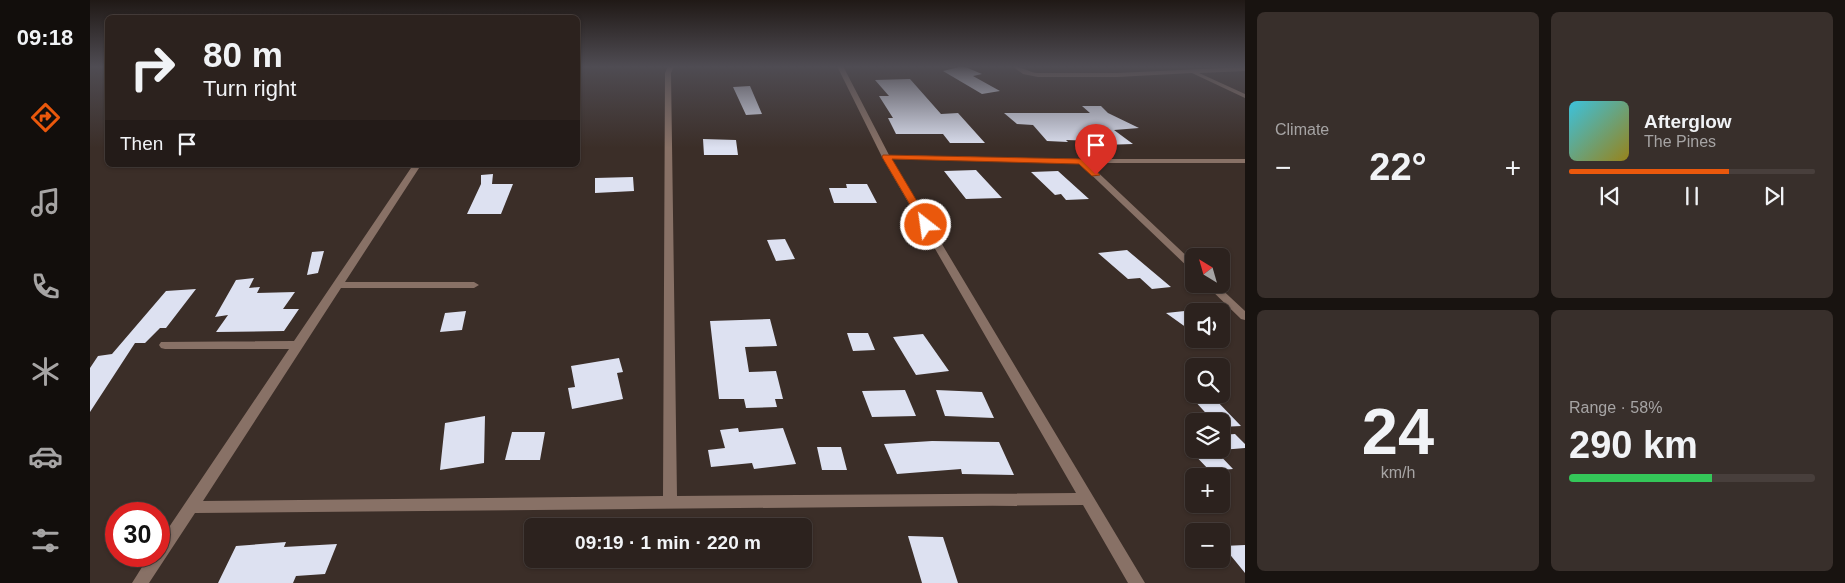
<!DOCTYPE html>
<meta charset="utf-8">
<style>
:root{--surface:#2c221e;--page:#382f2b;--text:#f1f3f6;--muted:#a6a4a4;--line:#483f3c;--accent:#ea580c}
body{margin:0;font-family:Arial,sans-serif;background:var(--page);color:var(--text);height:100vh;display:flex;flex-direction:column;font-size:19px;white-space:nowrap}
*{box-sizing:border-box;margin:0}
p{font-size:16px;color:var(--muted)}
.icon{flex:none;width:28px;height:28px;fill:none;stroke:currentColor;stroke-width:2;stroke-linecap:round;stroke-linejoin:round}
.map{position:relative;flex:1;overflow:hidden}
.side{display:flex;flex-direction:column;gap:12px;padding:12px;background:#181310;width:600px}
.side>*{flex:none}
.guide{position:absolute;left:15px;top:15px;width:475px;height:152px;border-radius:8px;box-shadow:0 1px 4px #0004,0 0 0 1px var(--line);background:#2c221e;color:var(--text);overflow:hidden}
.needle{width:32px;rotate:323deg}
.buttons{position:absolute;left:1095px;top:248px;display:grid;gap:10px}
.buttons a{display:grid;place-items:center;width:45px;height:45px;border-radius:8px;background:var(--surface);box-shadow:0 1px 4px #0004,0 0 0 1px var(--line);font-size:25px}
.speed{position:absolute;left:15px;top:502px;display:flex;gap:10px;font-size:25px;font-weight:700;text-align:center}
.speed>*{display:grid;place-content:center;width:65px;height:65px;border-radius:50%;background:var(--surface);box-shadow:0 1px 4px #0004,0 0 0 1px var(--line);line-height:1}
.speed .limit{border:8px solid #d22;background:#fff;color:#111}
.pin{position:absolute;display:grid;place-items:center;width:42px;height:42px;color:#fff;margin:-51px -21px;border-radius:50% 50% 50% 0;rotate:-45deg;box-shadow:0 0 5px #0007}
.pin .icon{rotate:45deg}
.me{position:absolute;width:55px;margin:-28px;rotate:330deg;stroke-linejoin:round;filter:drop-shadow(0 0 4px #0008)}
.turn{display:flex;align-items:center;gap:18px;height:105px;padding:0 15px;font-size:22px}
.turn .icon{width:65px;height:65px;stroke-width:2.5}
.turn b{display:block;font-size:35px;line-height:42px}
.then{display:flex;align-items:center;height:48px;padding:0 15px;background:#0003;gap:10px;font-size:19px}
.big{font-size:38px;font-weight:600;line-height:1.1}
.side .widget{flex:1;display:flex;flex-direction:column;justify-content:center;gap:8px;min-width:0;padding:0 18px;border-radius:8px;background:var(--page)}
.side .dial{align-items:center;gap:0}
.dial b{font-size:65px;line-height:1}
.song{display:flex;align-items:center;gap:15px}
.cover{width:60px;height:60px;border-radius:8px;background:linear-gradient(135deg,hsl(190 70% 55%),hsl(50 70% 35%))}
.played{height:5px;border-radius:2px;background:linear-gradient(90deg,var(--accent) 65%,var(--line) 65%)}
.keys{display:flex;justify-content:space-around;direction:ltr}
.heat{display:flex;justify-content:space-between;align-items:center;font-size:28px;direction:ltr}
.charge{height:8px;border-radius:4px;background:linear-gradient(90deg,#34c759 58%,var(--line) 0)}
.side .tiles{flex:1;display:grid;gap:12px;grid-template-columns:repeat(2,1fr)}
.trip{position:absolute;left:434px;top:518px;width:288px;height:50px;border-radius:8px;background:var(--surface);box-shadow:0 1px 4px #0004,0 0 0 1px var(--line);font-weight:600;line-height:50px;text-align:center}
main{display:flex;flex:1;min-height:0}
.tab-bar{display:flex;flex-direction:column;width:90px;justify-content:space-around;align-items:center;background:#120e0c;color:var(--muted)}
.tab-bar .icon{width:35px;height:35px}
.tab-bar .selected{color:var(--accent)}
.tab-bar b{font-size:22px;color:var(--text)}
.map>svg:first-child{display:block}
.building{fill:#dde1f1}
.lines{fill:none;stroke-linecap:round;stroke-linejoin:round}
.minor{fill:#887166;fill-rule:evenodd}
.route{fill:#ea580c;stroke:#983908}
</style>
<main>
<nav class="tab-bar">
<b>09:18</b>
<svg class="icon selected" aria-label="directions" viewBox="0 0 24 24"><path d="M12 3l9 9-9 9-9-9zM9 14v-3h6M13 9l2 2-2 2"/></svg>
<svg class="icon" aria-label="music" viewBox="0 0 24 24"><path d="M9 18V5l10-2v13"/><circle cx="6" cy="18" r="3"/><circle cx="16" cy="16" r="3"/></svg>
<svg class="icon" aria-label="phone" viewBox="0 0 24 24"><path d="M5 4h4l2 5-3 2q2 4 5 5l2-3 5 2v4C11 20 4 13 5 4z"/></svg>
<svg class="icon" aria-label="climate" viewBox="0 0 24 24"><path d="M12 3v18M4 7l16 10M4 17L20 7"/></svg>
<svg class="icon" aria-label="car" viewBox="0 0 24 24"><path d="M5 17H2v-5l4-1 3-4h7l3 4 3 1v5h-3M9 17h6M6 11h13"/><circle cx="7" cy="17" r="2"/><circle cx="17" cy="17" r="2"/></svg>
<svg class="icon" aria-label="filters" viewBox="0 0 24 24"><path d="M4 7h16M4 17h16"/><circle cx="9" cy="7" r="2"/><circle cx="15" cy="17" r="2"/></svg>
</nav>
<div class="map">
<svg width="1155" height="583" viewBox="0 0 1155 583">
<rect width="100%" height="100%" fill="#3b2e28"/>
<!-- building -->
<path class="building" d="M873,66L892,74L883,76L910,91L892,94L853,71Z
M820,79L851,114L868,113L895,143H860L853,134H806L798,118H803L789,96H799L785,80Z
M660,86L672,114L656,115L643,87Z
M992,106H1011L1018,113L1049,128L1024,130L1043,144L1013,145L1007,141L976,140L978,142L957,141L943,125L927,124L914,113H1000Z
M613,139L646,140L648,155H614Z
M886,170L912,198L876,199L854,171Z
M968,171L999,199L976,200L971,194L965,195L941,172Z
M403,174L402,184H423L411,214H377L391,184V175Z
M543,177L544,191L505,193V178Z
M756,184H777L787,203H744L739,188H757Z
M695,239L705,259L686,261L677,240Z
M1037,250L1081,287L1062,289L1050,278L1038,279L1008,253Z
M234,251L228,273L217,275L222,252Z
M164,278L159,288L170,287L167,293L205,292L193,309H209L194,331L126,332L138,315L125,317L146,280Z
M106,289L76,328H70L55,343H45L0,412V368L8,356L22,354L76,291Z
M1104,310V333L1076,313Z
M376,311L372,330L350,332L355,313Z
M680,319L687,346L655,347L659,372L686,371L693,399H685L687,407L656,408L654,399H629L620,321Z
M757,333H778L785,350L763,351Z
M833,334L859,371L826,375L803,337Z
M529,358L533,372L527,373L533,399L482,409L478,388L485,387L481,366Z
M815,390L826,416L782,417L772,391Z
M846,390L892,392L904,418L855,416Z
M1103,399H1125L1151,426L1131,427V421H1123Z
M395,416L394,463L350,470L355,423Z
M648,428L649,432L693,428L706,464L664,469L662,463L621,467L618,450L635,448L630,430Z
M422,432H455L450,460H415Z
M1145,434L1155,444V448L1131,450V435Z
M842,441L909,442L924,475L872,474L871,469L807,474L794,444Z
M727,447H751L757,470H732Z
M1099,449H1124L1143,469L1120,471Z
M818,536L853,537L868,583H832Z
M196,542L194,547L247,544L235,574L206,576L203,583H128L146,546Z
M1155,545V573L1133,546Z"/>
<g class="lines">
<!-- minor -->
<path class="minor" d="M578,66H584L581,73L587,496L986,493L792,157L747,66H753L799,155L991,159H1155V163H998L1104,263V271L1101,270L989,163L801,159L1055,583H1038L993,505L105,513L59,583H42L59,556H69V542L199,349H75L71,348L69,345L71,342L204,341L323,165H331L255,282H384L389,285L384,288H251L113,501L573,496L575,73Z
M922,66C931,66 938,72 948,73H1027L1155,67V71L1109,73L1155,94V98L1102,73L1027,77H948L933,74Z
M1115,284H1126L1155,311V320L1151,319Z"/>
</g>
<!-- sky -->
<linearGradient id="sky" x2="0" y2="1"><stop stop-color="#201916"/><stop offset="0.45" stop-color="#4f4c53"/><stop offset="1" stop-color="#4f4c53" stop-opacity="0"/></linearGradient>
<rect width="1155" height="148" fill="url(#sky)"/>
<!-- route -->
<path class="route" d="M793,155L992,159L1010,175L1002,176L989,164L802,159L841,225L836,228L832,225L792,157Z"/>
</svg>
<div class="buttons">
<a><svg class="needle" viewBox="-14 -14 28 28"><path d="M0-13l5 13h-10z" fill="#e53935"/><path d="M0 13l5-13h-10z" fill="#a6a4a4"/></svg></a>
<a><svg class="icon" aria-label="sound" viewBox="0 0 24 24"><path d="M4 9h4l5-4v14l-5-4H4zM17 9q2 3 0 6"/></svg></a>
<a><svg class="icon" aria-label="search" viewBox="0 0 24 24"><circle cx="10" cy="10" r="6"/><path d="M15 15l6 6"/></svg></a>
<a><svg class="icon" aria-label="layers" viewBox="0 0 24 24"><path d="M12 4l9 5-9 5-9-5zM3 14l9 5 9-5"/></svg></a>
<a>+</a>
<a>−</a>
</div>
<div class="speed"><div class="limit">30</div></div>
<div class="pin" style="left:1006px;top:175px;background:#d93025"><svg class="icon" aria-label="arrive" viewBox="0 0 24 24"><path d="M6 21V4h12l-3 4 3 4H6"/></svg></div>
<svg class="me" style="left:836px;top:225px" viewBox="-20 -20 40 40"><circle r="17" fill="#ea580c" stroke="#fff" stroke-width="3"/><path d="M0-11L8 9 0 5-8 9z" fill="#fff"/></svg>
<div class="trip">09:19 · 1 min · 220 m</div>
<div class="guide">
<div class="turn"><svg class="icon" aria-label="right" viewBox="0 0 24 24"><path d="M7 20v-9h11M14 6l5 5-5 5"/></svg><div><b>80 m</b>Turn right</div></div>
<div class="then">Then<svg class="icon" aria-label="arrive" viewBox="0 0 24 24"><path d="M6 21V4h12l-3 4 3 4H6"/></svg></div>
</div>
</div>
<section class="side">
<div class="tiles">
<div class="widget"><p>Climate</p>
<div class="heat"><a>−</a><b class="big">22°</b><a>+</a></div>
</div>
<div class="widget">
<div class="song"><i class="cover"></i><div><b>Afterglow</b><p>The Pines</p></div></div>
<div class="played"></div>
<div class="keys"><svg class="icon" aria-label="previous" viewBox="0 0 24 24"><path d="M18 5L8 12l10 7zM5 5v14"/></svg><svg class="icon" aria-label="pause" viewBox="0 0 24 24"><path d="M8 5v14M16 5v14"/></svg><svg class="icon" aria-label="next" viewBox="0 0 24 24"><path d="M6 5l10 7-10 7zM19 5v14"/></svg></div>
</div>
<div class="widget dial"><b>24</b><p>km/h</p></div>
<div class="widget"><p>Range · 58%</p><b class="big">290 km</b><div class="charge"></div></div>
</div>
</section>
</main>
